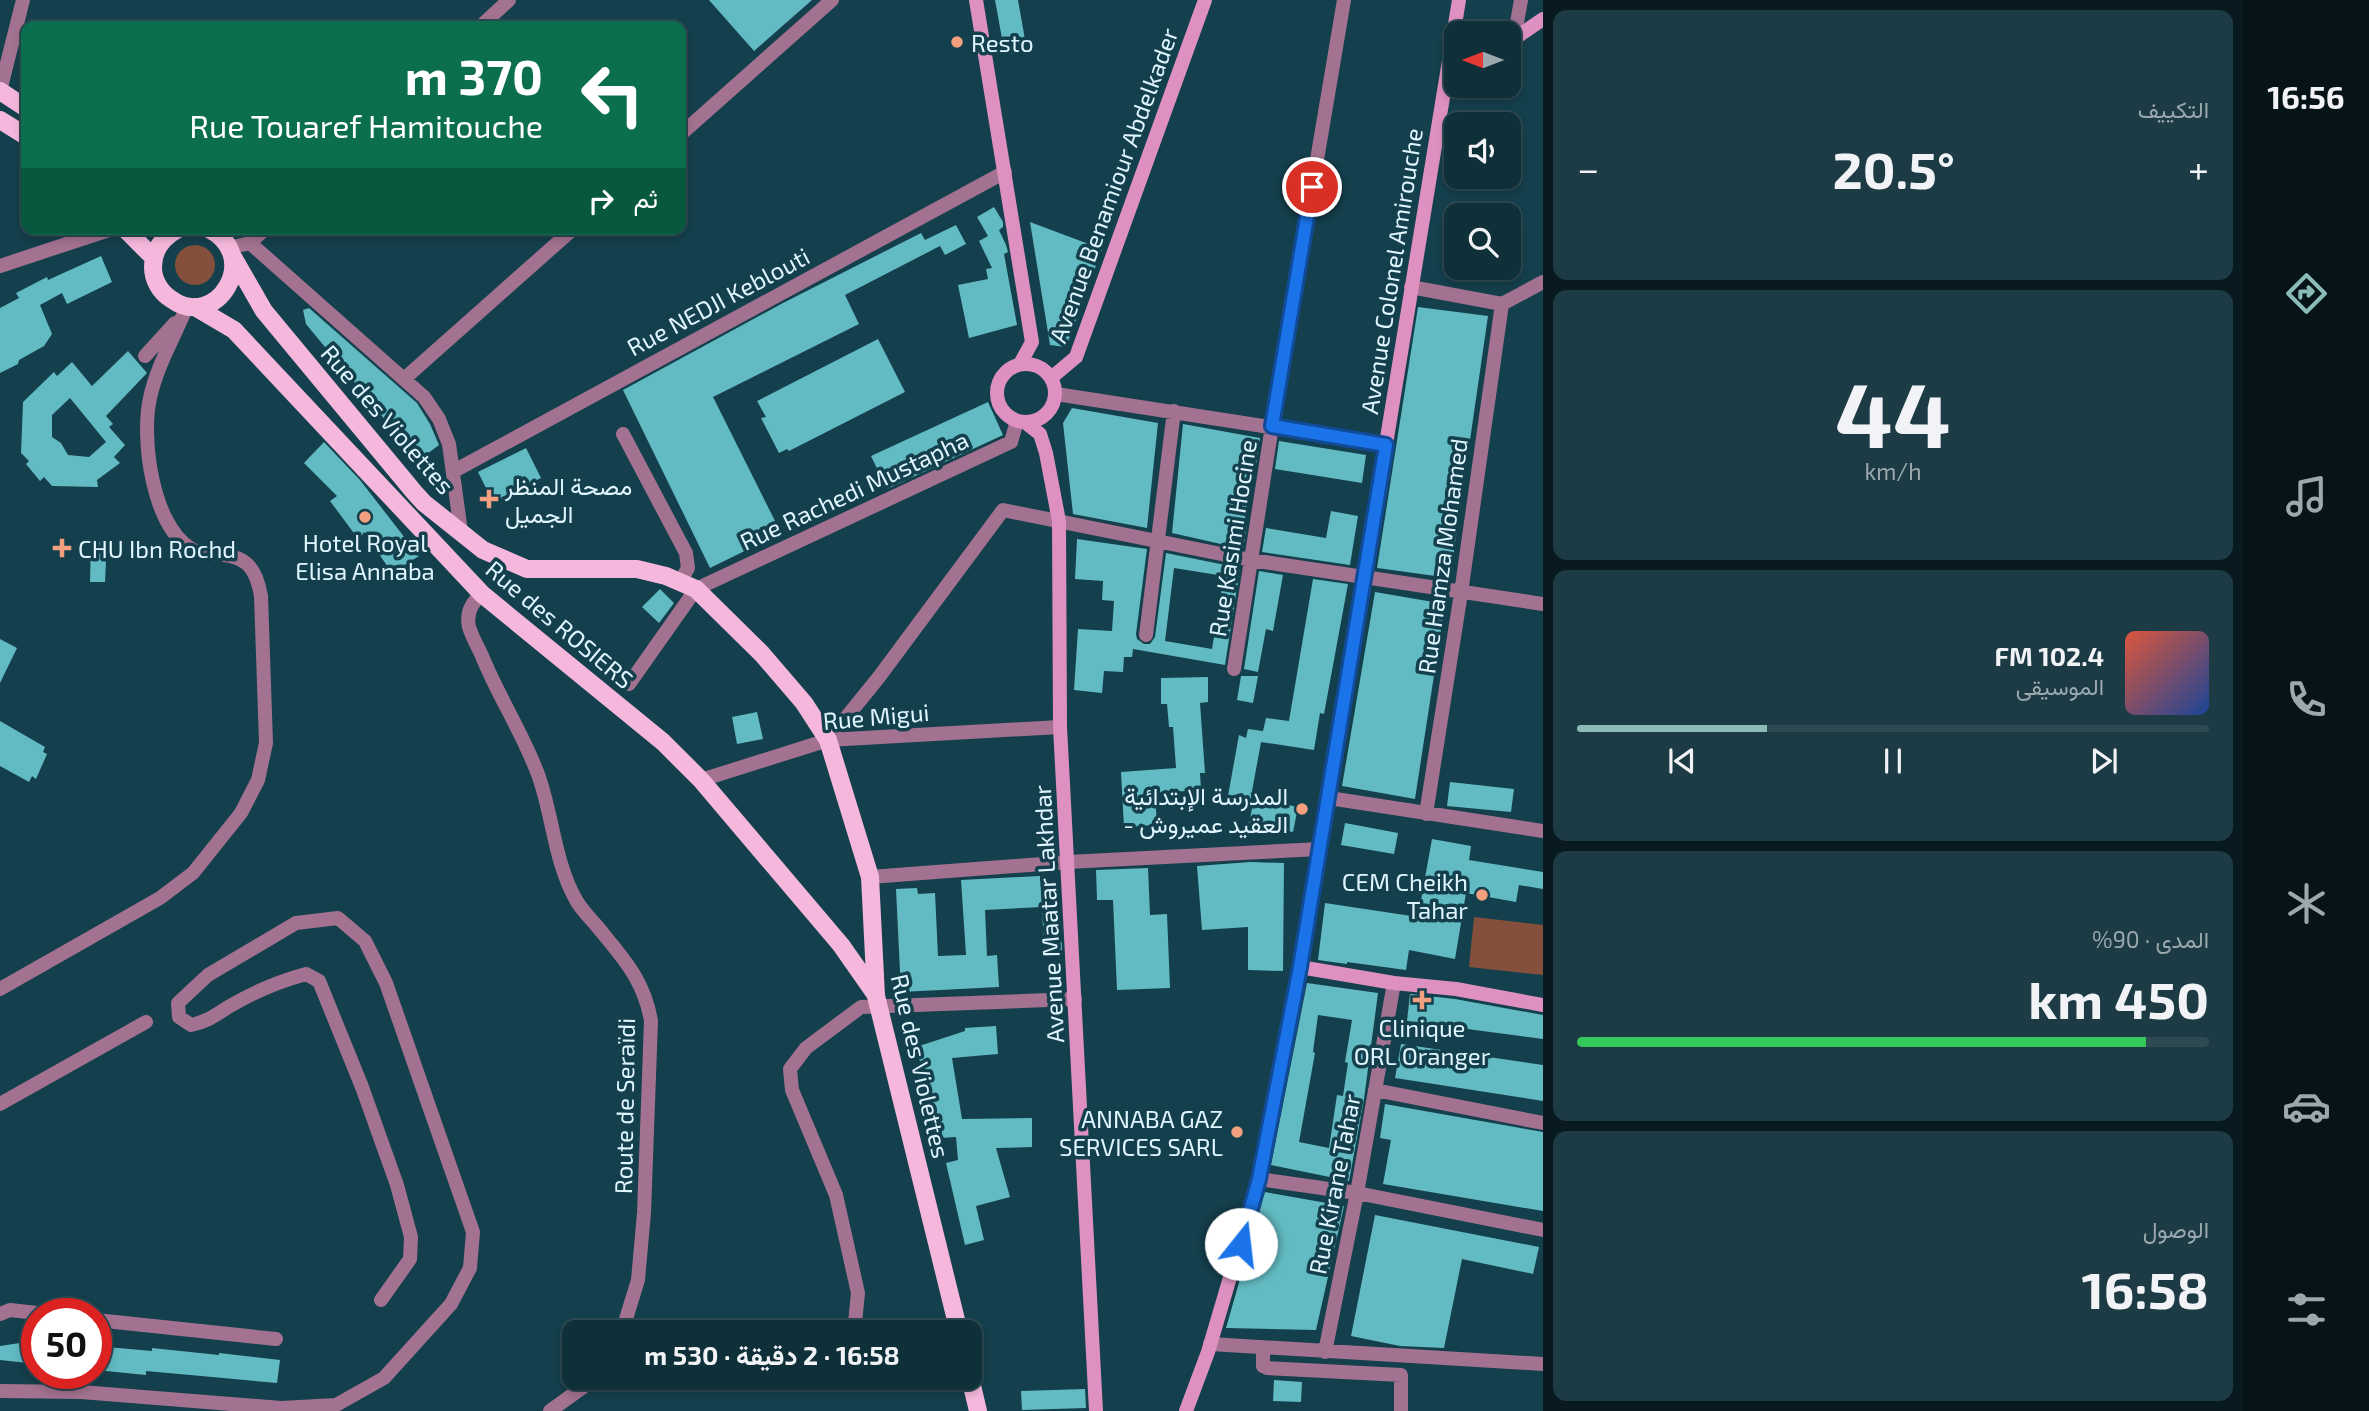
<!DOCTYPE html>
<html lang="ar">
<meta charset="utf-8">
<style>
:root{--surface:#0f2f39;--page:#1d3b44;--text:#f1f3f6;--muted:#9ba9ae;--line:#2f4a53;--accent:#8bbbb9}
body{margin:0;font-family:"Exo 2",Vazirmatn,sans-serif;background:var(--page);color:var(--text);direction:rtl;height:100vh;display:flex;flex-direction:column;font-size:26px;white-space:nowrap}
*{box-sizing:border-box;margin:0}
p{font-size:23px;color:var(--muted)}
.icon{flex:none;width:38px;height:38px;fill:none;stroke:currentColor;stroke-width:2;stroke-linecap:round;stroke-linejoin:round}
.map{position:relative;flex:1;overflow:hidden;direction:ltr}
.drawer{display:flex;flex-direction:column;gap:10px;padding:10px;background:#081a1f;width:700px}
.drawer>*{flex:none}
.top-card{position:absolute;left:21px;top:21px;width:665px;height:214px;border-radius:14px;box-shadow:0 4px 10px #0003,0 0 0 2px var(--line);direction:rtl;background:#0b6e4f;color:#fff;overflow:hidden}
.needle{width:46px;rotate:270deg}
.controls{position:absolute;left:1444px;top:21px;display:grid;gap:14px}
.controls a{display:grid;place-items:center;width:77px;height:77px;border-radius:14px;background:var(--surface);box-shadow:0 4px 10px #0003,0 0 0 2px var(--line);font-size:35px}
.speed{position:absolute;left:21px;top:1298px;display:flex;gap:14px;font-size:35px;font-weight:700;text-align:center}
.speed>*{display:grid;place-content:center;width:91px;height:91px;border-radius:50%;background:var(--surface);box-shadow:0 4px 10px #0003,0 0 0 2px var(--line);line-height:1}
.speed .limit{border:10px solid #d22;background:#fff;color:#111}
.pin{position:absolute;display:grid;place-items:center;width:60px;height:60px;color:#fff;margin:-30px;border:4px solid #fff;border-radius:50%;box-shadow:0 2px 7px #0007}
.me{position:absolute;width:77px;margin:-38px;rotate:16deg;stroke-linejoin:round;filter:drop-shadow(0 0 5px #0008)}
.turn{display:flex;align-items:center;gap:24px;height:147px;padding:0 28px;font-size:32px}
.turn .icon{width:91px;height:91px;stroke-width:2.5}
.turn b{display:block;font-size:49px;line-height:60px}
.then{display:flex;align-items:center;height:66px;padding:0 28px;background:#0003;gap:14px;font-size:26px}
.big{font-size:52px;font-weight:700;line-height:1.1}
.drawer .tile{flex:1;display:flex;flex-direction:column;justify-content:center;gap:10px;min-width:0;padding:0 24px;border-radius:14px;background:var(--page)}
.drawer .dial{align-items:center;gap:0}
.dial b{font-size:91px;line-height:1}
.song{display:flex;align-items:center;gap:21px}
.cover{width:84px;height:84px;border-radius:10px;background:linear-gradient(135deg,hsl(10 70% 55%),hsl(220 70% 35%))}
.played{height:7px;border-radius:4px;background:linear-gradient(90deg,var(--accent) 30%,var(--line) 30%)}
.keys{display:flex;justify-content:space-around;direction:ltr}
.heat{display:flex;justify-content:space-between;align-items:center;font-size:38px;direction:ltr}
.charge{height:10px;border-radius:5px;background:linear-gradient(90deg,#34c759 90%,var(--line) 0)}
.trip{position:absolute;left:562px;top:1320px;width:420px;height:70px;border-radius:14px;background:var(--surface);box-shadow:0 4px 10px #0003,0 0 0 2px var(--line);font-weight:700;line-height:70px;text-align:center;direction:rtl}
main{display:flex;flex:1;min-height:0}
.tab-bar{display:flex;flex-direction:column;width:126px;justify-content:space-around;align-items:center;background:#061317;color:var(--muted)}
.tab-bar .icon{width:49px;height:49px}
.tab-bar .selected{color:var(--accent)}
.tab-bar b{font-size:32px;color:var(--text)}
.map>svg:first-child{display:block}
.green{fill:#84503b}
.building{fill:#62bbc2;fill-rule:evenodd}
.lines{fill:none;stroke-linecap:round;stroke-linejoin:round}
.street{stroke:#a37290;stroke-width:14}
.secondary{stroke:#de91c0;stroke-width:14}
.primary{stroke:#f5b8dc;stroke-width:18}
.route-casing{stroke:#114b97;stroke-width:18}
.route{stroke:#1a73e8;stroke-width:12}
.poi-dot{fill:#f2a07f;stroke:#143f4c;stroke-width:2.5}
.labels{text-anchor:middle;dominant-baseline:central;stroke-width:7;stroke-linejoin:round;paint-order:stroke}
.poi-label{font-size:24px;fill:#e0f6ff;stroke:#143f4c;text-anchor:start}
.street-label{font-size:24px;fill:#e0f6ff;stroke:#143f4c}
</style>
<main>
<nav class="tab-bar">
<b>16:56</b>
<svg class="icon selected" aria-label="directions" viewBox="0 0 24 24"><path d="M12 3l9 9-9 9-9-9zM9 14v-3h6M13 9l2 2-2 2"/></svg>
<svg class="icon" aria-label="music" viewBox="0 0 24 24"><path d="M9 18V5l10-2v13"/><circle cx="6" cy="18" r="3"/><circle cx="16" cy="16" r="3"/></svg>
<svg class="icon" aria-label="phone" viewBox="0 0 24 24"><path d="M5 4h4l2 5-3 2q2 4 5 5l2-3 5 2v4C11 20 4 13 5 4z"/></svg>
<svg class="icon" aria-label="climate" viewBox="0 0 24 24"><path d="M12 3v18M4 7l16 10M4 17L20 7"/></svg>
<svg class="icon" aria-label="car" viewBox="0 0 24 24"><path d="M5 17H2v-5l4-1 3-4h7l3 4 3 1v5h-3M9 17h6M6 11h13"/><circle cx="7" cy="17" r="2"/><circle cx="17" cy="17" r="2"/></svg>
<svg class="icon" aria-label="filters" viewBox="0 0 24 24"><path d="M4 7h16M4 17h16"/><circle cx="9" cy="7" r="2"/><circle cx="15" cy="17" r="2"/></svg>
</nav>
<section class="drawer">
<div class="tile"><p>التكييف</p>
<div class="heat"><a>−</a><b class="big">20.5°</b><a>+</a></div>
</div>
<div class="tile dial"><b>44</b><p>km/h</p></div>
<div class="tile">
<div class="song"><i class="cover"></i><div><b>102.4 FM</b><p>الموسيقى</p></div></div>
<div class="played"></div>
<div class="keys"><svg class="icon" aria-label="previous" viewBox="0 0 24 24"><path d="M18 5L8 12l10 7zM5 5v14"/></svg><svg class="icon" aria-label="pause" viewBox="0 0 24 24"><path d="M8 5v14M16 5v14"/></svg><svg class="icon" aria-label="next" viewBox="0 0 24 24"><path d="M6 5l10 7-10 7zM19 5v14"/></svg></div>
</div>
<div class="tile"><p>المدى · 90%</p><b class="big">450 km</b><div class="charge"></div></div>
<div class="tile"><p>الوصول</p><b class="big">16:58</b></div>
</section>
<div class="map">
<svg width="1543" height="1411" viewBox="0 0 1543 1411">
<rect width="100%" height="100%" fill="#143f4c"/>
<!-- green -->
<path class="green" d="M175 265a20 20 0 1 1 40 0a20 20 0 1 1-40 0Z
M1474,917L1543,925V975L1469,967Z"/>
<!-- building -->
<path class="building" d="M709,0H812L754,51Z
M995,0H1018L1027,51L1005,55Z
M994,207L1003,222V227L999,230L1006,245L1008,252L1004,254L1017,325L969,338L958,285L988,279L986,269L992,268L979,241L988,236L977,217Z
M1030,222L1102,249L1066,347L1050,345Z
M956,225L966,244L945,255L940,246L845,295L859,324L713,397L781,533L710,568L623,390L783,303L921,233L925,240Z
M101,256L112,282L67,304L62,293L40,305L52,334L44,346L19,360L18,364L0,373V308L19,298L16,293L47,277L48,280Z
M1418,307L1488,316L1450,578L1377,568Z
M309,308L417,403L430,424L439,445L423,457L399,421L391,427L306,324L303,310Z
M878,339L905,392L789,451L787,449L779,453L761,418L766,417L757,401Z
M128,351L147,373L106,416L113,424L109,427L125,445L114,457L120,463L97,480L98,487L52,486L44,477L40,481L26,464L29,461L21,453L23,402L54,372L57,376L72,362L92,386ZM70,398L106,442L89,457L68,455L61,443L52,437V415Z
M988,402L1003,435L887,489L871,456Z
M1072,408L1158,423L1147,528L1073,514L1063,423Z
M1183,424L1260,438L1256,466H1253L1244,524H1247L1243,549L1172,533Z
M1279,441L1366,455L1362,483L1275,469Z
M324,442L360,480L419,556L392,573L364,532L359,540L330,501L337,496L304,463Z
M526,448L541,478L493,502L478,472Z
M1331,511L1358,516L1350,565L1262,552L1266,528L1326,538Z
M1077,539L1147,549L1136,634L1137,639L1144,644H1150L1155,637L1166,553L1240,568L1225,665L1133,649L1132,657H1124L1123,672L1104,671L1102,693L1074,690L1078,629L1112,631L1114,601L1102,600L1103,581L1075,579ZM1174,568L1224,576L1212,649L1165,641Z
M91,542H107L105,582H90Z
M1259,571L1283,575L1273,631L1266,629L1258,672L1244,669Z
M1313,579L1348,584L1324,714L1320,713L1314,750L1261,742L1249,808L1237,806L1239,798L1228,796L1239,735L1246,738L1248,729L1263,731L1266,718L1289,721Z
M660,589L674,603L659,623L642,607Z
M1375,592L1445,604L1415,799L1342,786Z
M0,639L17,648L0,683Z
M1241,676H1258L1253,703L1237,700Z
M1208,677V702L1200,703L1205,773H1200L1201,790L1155,793L1157,825L1124,827L1121,772L1176,768L1173,727H1169L1167,704H1161V678Z
M757,712L763,739L737,744L732,717Z
M0,721L45,747L43,752L47,754L36,779L32,776L29,782L0,766Z
M1450,782L1514,789L1511,812L1447,806Z
M1254,798L1298,807L1293,832L1249,824Z
M1345,823L1398,833L1394,854L1341,845Z
M1432,839L1471,846L1469,860L1543,872V889L1519,885L1516,902L1466,893L1455,959L1409,950L1406,970L1347,962V964L1318,960L1325,903L1418,917Z
M1250,862L1284,863L1283,971L1248,970V927L1202,930L1197,866Z
M1148,868L1150,915L1167,914L1170,988L1117,990L1113,900H1097L1096,870Z
M1040,876L1042,907L985,910L987,956L997,955L999,987L901,992L896,889L917,888L918,894L935,893L938,956L966,955L961,880Z
M1060,912L1062,952L1045,953L1042,913Z
M1307,983L1378,993L1364,1099L1349,1181L1271,1165ZM1318,1015L1352,1020L1345,1062L1348,1063L1343,1096L1337,1095L1329,1148L1299,1142L1315,1053L1313,1052Z
M1410,994L1455,999L1543,1015V1039L1407,1021Z
M996,1026L998,1054L952,1058L962,1119L1032,1118V1147L996,1148L1010,1197L976,1206L984,1240L965,1245L946,1163L958,1160L956,1137L941,1138L916,1047L965,1031V1028Z
M1401,1044L1543,1065V1101L1395,1078Z
M1385,1104L1543,1132V1211L1383,1184L1391,1140L1380,1138Z
M1265,1192L1344,1206L1316,1330L1226,1328Z
M1375,1215L1539,1247L1533,1274L1462,1259L1444,1348L1400,1346L1351,1336Z
M21,1338L37,1340V1364L0,1360V1346L20,1343Z
M96,1346L152,1351V1348L219,1355V1353L280,1360L277,1383L146,1371V1375L96,1370Z
M1274,1380L1302,1382L1301,1402L1273,1401Z
M1085,1389L1086,1408L1022,1410L1021,1391Z"/>
<g class="lines">
<!-- street -->
<path class="street" d="M481,26L509,0
M1514,39L1521,0
M0,91L23,0
M681,134L832,0
M250,243L424,397L439,419L449,444L461,532
M229,248L250,243L265,229
M0,266L112,229
M1411,287L1502,304L1543,282
M145,356L175,323
M404,379L573,229
M1056,394L1386,445
M623,434L686,553L688,568L680,582
M454,471L1005,172
M482,594C472,602 466,613 469,627C472,637 478,647 482,656C499,698 524,735 539,777C553,818 555,863 576,900C581,909 589,917 596,925C622,957 644,979 651,1021L644,1213L638,1280L622,1332
M1146,635L1174,411
M1234,669L1272,426L1344,0
M629,684L696,589L1011,442L1017,421
M828,740L879,677L1003,510L1251,560L1543,604
M701,780L828,740L1060,727
M1329,798L1543,831
M1426,814L1461,593L1502,304
M870,877L1068,862L1320,849
M0,989L160,898L193,873L241,813L258,780L266,743L261,596C255,562 243,556 211,553C204,552 195,552 190,548C152,524 141,438 150,398C156,369 172,341 184,313
M1375,1090L1543,1123
M0,1104L146,1022
M1259,1179L1357,1193L1543,1230
M0,1314L10,1310L46,1314
M96,1320L276,1339
M851,1332L855,1323L858,1293L836,1195L792,1090L790,1069L806,1048L861,1007L1075,999
M1210,1344L1543,1364
M1263,1347V1366L1267,1368L1401,1375V1411
M1325,1352L1357,1193L1394,983
M0,1391L81,1392L281,1408L336,1405L384,1378L451,1304L470,1268L473,1232L386,983L365,941L338,918L296,923L208,975L178,1003L179,1017L191,1025C209,1021 215,1015 230,1006C254,992 280,981 306,974L319,981L362,1087L397,1185L411,1237L410,1259L381,1300
M550,1411L597,1377"/>
<!-- secondary -->
<path class="secondary" d="M976,0L1032,342L1020,364
M1508,43L1543,19
M997 393a29 29 0 1 1 58 0a29 29 0 1 1-58 0Z
M1051,378L1076,357L1205,0
M1026,423L1040,434L1046,453L1059,521L1060,727L1096,1411
M1300,967L1394,983L1456,989L1543,1005
M1186,1411L1208,1352L1259,1179L1300,967L1459,0"/>
<!-- primary -->
<path class="primary" d="M0,91L26,108
M0,120L26,136
M125,229L154,258
M178,229C163,237 153,250 153,267C153,280 160,292 171,299C216,332 263,257 209,229
M233,257L264,311L414,492L424,503L483,550L527,569H637L666,576L696,589L762,654L804,703L828,740L870,877L876,996L959,1332
M195,307L234,330L482,594L663,742L701,780L841,945L876,995
M970,1377L978,1411"/>
</g>
<g class="lines">
<!-- route casing -->
<g class="route-casing">
<path id="route" d="M1241,1244L1259,1179L1300,967L1386,445L1272,426L1312,187"/>
</g>
<!-- route -->
<use href="#route" class="route"/>
</g>
<!-- markers -->
<g class="poi-dot">
<circle cx="957" cy="42" r="7"/>
<path d="M485.5 488.5h7v7h7v7h-7v7h-7v-7h-7v-7h7z"/>
<circle cx="365" cy="517" r="7"/>
<path d="M58.5 537.5h7v7h7v7h-7v7h-7v-7h-7v-7h7z"/>
<circle cx="1302" cy="809" r="7"/>
<circle cx="1482" cy="895" r="7"/>
<path d="M1418.5 989.5h7v7h7v7h-7v7h-7v-7h-7v-7h7z"/>
<circle cx="1237" cy="1132" r="7"/>
</g>
<g class="labels">
<!-- poi labels -->
<g class="poi-label">
<text x="971" y="42">Resto</text>
<text x="505" y="485">مصحة المنظر<tspan x="505" dy="28">الجميل</tspan></text>
<text x="365" y="542" text-anchor="middle">Hotel Royal<tspan x="365" dy="28">Elisa Annaba</tspan></text>
<text x="78" y="548">CHU Ibn Rochd</text>
<text x="1288" y="795" text-anchor="end">المدرسة الإبتدائية<tspan x="1288" dy="28">- العقيد عميروش</tspan></text>
<text x="1468" y="881" text-anchor="end">CEM Cheikh<tspan x="1468" dy="28">Tahar</tspan></text>
<text x="1422" y="1027" text-anchor="middle">Clinique<tspan x="1422" dy="28">ORL Oranger</tspan></text>
<text x="1223" y="1118" text-anchor="end">ANNABA GAZ<tspan x="1223" dy="28">SERVICES SARL</tspan></text>
</g>
<!-- street labels -->
<g class="street-label">
<text transform="translate(1113 185) rotate(-70)">Avenue Benamiour Abdelkader</text>
<text transform="translate(1391 271) rotate(-81)">Avenue Colonel Amirouche</text>
<text transform="translate(718 301) rotate(-28)">Rue NEDJI Keblouti</text>
<text transform="translate(388 419) rotate(49)">Rue des Violettes</text>
<text transform="translate(854 490) rotate(-25)">Rue Rachedi Mustapha</text>
<text transform="translate(1232 538) rotate(-81)">Rue Kasimi Hocine</text>
<text transform="translate(1442 556) rotate(-82)">Rue Hamza Mohamed</text>
<text transform="translate(560 624) rotate(40)">Rue des ROSIERS</text>
<text transform="translate(876 716) rotate(-5)">Rue Migui</text>
<text transform="translate(1048 914) rotate(-93)">Avenue Maatar Lakhdar</text>
<text transform="translate(921 1066) rotate(77)">Rue des Violettes</text>
<text transform="translate(624 1106) rotate(-89)">Route de Seraïdi</text>
<text transform="translate(1334 1184) rotate(-79)">Rue Kirane Tahar</text>
</g>
</g>
</svg>
<div class="controls">
<a><svg class="needle" viewBox="-14 -14 28 28"><path d="M0-13l5 13h-10z" fill="#e53935"/><path d="M0 13l5-13h-10z" fill="#9ba9ae"/></svg></a>
<a><svg class="icon" aria-label="sound" viewBox="0 0 24 24"><path d="M4 9h4l5-4v14l-5-4H4zM17 9q2 3 0 6"/></svg></a>
<a><svg class="icon" aria-label="search" viewBox="0 0 24 24"><circle cx="10" cy="10" r="6"/><path d="M15 15l6 6"/></svg></a>
</div>
<div class="speed"><div class="limit">50</div></div>
<div class="pin" style="left:1312px;top:187px;background:#d93025"><svg class="icon" aria-label="arrive" viewBox="0 0 24 24"><path d="M6 21V4h12l-3 4 3 4H6"/></svg></div>
<svg class="me" style="left:1241px;top:1244px" viewBox="-20 -20 40 40"><circle r="19" fill="#fff"/><path d="M0-13L10 11 0 6-10 11z" fill="#1a73e8"/></svg>
<div class="trip">16:58 · 2 دقيقة · 530 m</div>
<div class="top-card">
<div class="turn"><svg class="icon" aria-label="left" viewBox="0 0 24 24"><path d="M17 20v-9H6M10 6l-5 5 5 5"/></svg><div><b>370 m</b>Rue Touaref Hamitouche</div></div>
<div class="then">ثم<svg class="icon" aria-label="right" viewBox="0 0 24 24"><path d="M7 20v-9h11M14 6l5 5-5 5"/></svg></div>
</div>
</div>
</main>
